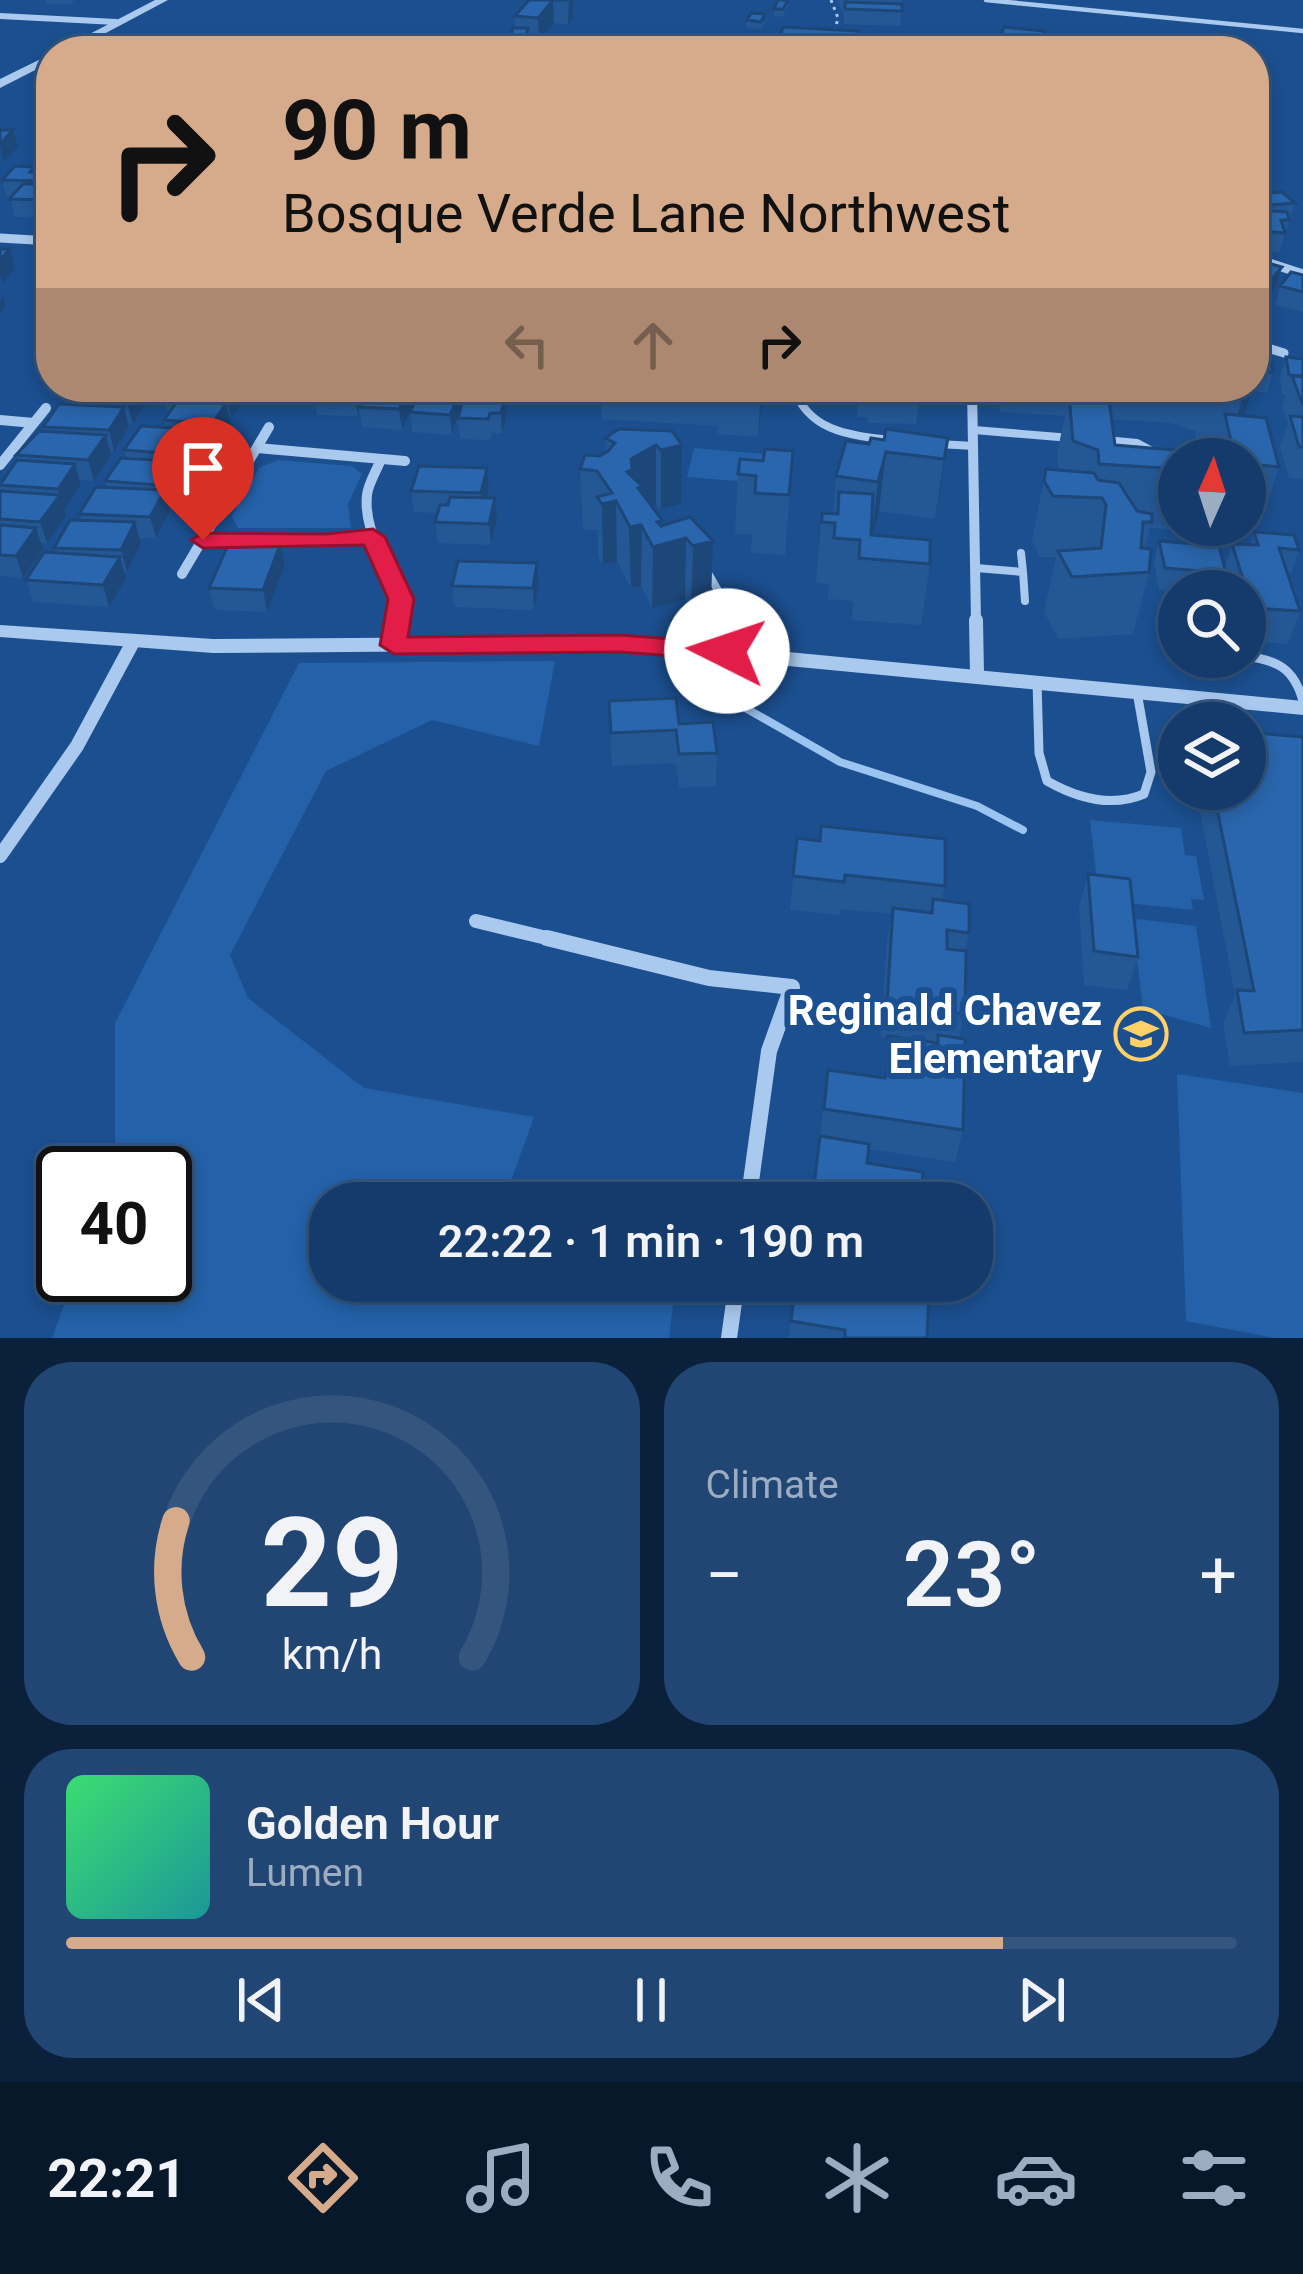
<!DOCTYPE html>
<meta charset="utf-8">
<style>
:root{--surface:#143b6b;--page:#214673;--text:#f1f3f6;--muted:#9dadc1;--line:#33557e;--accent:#d6ab8b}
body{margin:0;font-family:Roboto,sans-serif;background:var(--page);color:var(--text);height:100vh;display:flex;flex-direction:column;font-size:45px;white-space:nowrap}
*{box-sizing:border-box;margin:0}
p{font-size:39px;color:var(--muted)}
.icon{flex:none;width:66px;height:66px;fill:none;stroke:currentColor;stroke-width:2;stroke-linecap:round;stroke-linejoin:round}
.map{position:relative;height:1338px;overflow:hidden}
.drawer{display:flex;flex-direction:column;gap:24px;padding:24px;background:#0b203b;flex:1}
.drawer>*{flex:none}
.banner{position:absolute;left:36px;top:36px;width:1233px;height:366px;border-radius:48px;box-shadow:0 6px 18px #0003,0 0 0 3px var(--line);background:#d6ab8b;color:#111;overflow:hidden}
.needle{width:78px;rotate:3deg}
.tools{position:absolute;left:1158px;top:438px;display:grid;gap:24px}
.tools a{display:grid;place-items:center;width:108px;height:108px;border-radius:50%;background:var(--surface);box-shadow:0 6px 18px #0003,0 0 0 3px var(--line);font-size:60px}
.speed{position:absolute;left:36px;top:1146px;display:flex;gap:24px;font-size:60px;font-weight:700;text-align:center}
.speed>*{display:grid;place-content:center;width:156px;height:156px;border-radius:50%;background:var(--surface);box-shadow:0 6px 18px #0003,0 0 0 3px var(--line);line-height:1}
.speed .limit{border:6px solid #111;border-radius:18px;background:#fff;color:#111}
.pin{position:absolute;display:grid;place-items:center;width:102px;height:102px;color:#fff;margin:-123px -51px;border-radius:50% 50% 50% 0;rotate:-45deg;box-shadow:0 0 12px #0007}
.pin .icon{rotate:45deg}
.me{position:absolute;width:132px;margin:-66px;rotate:274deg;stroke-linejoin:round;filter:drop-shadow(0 0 9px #0008)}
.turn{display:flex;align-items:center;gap:42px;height:252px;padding:0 48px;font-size:54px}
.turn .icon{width:156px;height:156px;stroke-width:2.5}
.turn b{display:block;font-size:84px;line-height:102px}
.lanes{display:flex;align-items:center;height:114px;padding:0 48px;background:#0003;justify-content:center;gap:60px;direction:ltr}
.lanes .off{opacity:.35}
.big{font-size:90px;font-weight:600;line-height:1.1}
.drawer .tile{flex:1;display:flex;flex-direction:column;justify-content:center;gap:18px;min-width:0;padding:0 42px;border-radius:48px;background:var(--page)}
.drawer .dial{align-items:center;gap:0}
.dial svg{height:312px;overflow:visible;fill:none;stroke:var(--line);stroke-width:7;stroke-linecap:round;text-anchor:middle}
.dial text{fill:var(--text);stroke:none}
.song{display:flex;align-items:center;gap:36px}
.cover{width:144px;height:144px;border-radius:18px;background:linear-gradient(135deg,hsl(140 70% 55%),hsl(180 70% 35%))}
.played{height:12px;border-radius:6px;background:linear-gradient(90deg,var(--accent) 80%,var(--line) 80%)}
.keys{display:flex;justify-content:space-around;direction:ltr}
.heat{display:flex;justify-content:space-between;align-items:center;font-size:66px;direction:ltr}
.drawer .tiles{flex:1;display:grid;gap:24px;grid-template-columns:1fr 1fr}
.tile:last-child{grid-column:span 2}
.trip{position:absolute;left:309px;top:1182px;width:684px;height:120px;border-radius:48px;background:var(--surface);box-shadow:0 6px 18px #0003,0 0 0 3px var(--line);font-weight:600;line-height:120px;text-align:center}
.menu{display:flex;height:192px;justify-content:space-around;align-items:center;background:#08182b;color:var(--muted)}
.menu .icon{width:84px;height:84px}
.menu .selected{color:var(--accent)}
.menu b{font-size:54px;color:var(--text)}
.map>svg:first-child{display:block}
.green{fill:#2461a8}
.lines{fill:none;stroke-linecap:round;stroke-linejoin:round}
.stream{stroke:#9cc4f0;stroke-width:8}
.path{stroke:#a9c9ee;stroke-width:3;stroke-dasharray:3 4.5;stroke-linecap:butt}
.service-far2{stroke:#a9c9ee;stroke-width:4.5}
.service-far1{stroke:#a9c9ee;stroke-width:8}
.service{stroke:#a9c9ee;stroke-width:9}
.minor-far4{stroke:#a9c9ee;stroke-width:6}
.minor-far3{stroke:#a9c9ee;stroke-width:9}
.minor-far2{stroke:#a9c9ee;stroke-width:10}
.minor-far1{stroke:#a9c9ee;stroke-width:14}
.minor{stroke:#a9c9ee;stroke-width:16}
.tertiary{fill:#a9c9ee;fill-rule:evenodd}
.wall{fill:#245895;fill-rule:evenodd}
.shaded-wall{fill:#1d4779}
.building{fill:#2a66ad;stroke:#1d4779;stroke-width:3}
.route{fill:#e11d48;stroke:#92132f;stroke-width:3}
.labels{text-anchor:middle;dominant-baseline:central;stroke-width:12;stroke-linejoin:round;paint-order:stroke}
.near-poi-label{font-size:42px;font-weight:bold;fill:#fff;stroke:#1b4f8f;text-anchor:end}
</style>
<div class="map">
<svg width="1303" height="1338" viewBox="0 0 1303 1338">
<rect width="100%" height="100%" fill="#1b4f8f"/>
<!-- green -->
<path class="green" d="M694,448L789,456L784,485L687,477Z
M278,460L352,466L362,474L348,504L351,528H238L232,516L259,468Z
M555,661L539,746L432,720L326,771L230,955L248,998L364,1088L534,1117L503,1203H330V1281H591L674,1297L669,1338H52L75,1275H165V1173H111L115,1160V1023L299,663Z
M1090,820L1181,828L1185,855L1196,856L1204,900L1191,899L1193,910L1099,900Z
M1138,919L1196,926L1211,1028L1143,1009L1133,925Z
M1177,1074L1303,1093V1338H1274L1186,1321Z"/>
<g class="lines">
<!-- stream -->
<path class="stream" d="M693,678L840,762L977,806L1023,830"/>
<!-- path -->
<path class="path" d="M831,0L838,18L834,34"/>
<!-- service-far2 -->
<path class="service-far2" d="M986,0L1303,31"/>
<!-- service-far1 -->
<path class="service-far1" d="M793,387C809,432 849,435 891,440
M922,387L972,394
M974,430L1071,438
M1105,440L1137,443L1152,451
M938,444L974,446
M1021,553L1023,572
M705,568L727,606V623
M976,568L1023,572L1025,601"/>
<!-- service -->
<path class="service" d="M727,620V651
M1245,656C1277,660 1294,668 1303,701
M1037,681L1039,753L1047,781C1077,798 1111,808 1144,794L1151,772L1137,692"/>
<!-- minor-far4 -->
<path class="minor-far4" d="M0,16L116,22"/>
<!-- minor-far3 -->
<path class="minor-far3" d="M0,238L51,241
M1254,258L1303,274
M1254,344L1284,353"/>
<!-- minor-far2 -->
<path class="minor-far2" d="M972,387L976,623
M0,420L34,423
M257,448L405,461
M381,459C377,470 368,484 367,495C362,542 404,577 397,623
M0,465L46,408
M204,540L326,542L373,537
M182,574L269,427"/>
<!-- minor-far1 -->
<path class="minor-far1" d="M976,620L977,674
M394,645L398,620
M0,856L77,746L133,642
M476,921L559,941"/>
<!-- minor -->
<path class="minor" d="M547,938L709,978L792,987L769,1051L748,1203
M729,1338L737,1281"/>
<!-- tertiary -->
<path class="tertiary" d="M155,0H168L72,51H57Z
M51,54V62L0,88V79Z
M0,625L213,639L619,636L1303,701V715L619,650L213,653L0,637Z"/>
</g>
<!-- wall -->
<path class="wall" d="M45,0H75L70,4H46Z
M529,0H573V18L568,24L554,23L539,41L528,40L527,51H508V45L515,28V16Z
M837,0H902L900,26L844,24V14Z
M789,4L782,17L774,16V9Z
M747,20L765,22L761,29L746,28Z
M858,31L855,51H779L780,36Z
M1044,31L1040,51H999L1001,35Z
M36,172L51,178V218L15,217L10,198H7L2,180Z
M1254,175L1264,181L1261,194L1295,203L1279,252L1255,250Z
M51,249V284H42L37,265Z
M1254,259L1276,286L1265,299L1267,306L1262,325L1254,324Z
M1303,275V312L1275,305L1280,286Z
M1254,354L1273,372L1267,393L1252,391L1244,416L1279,467L1260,526L1245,525V459H1179V525H1237L1232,543L1217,541L1215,533L1150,528L1145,548L1149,572L1133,634L1058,639L1044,612L1056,557H1040L1032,541L1046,469L1058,470L1057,453L1065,416L1000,412L998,399L1000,387H1254ZM1112,419L1169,423L1195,431L1198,452L1115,445Z
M1286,357L1303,359V479L1289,478L1280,447L1288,423L1282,406L1286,395H1283L1280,377Z
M414,387L402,430L362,427L360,412L358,416L317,415L314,395Z
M462,387L463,398L507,414L502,434L492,433L490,440L460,439L458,422L452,435L412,432L410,412Z
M591,387H764L758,437L718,434V426L602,419L601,401H591Z
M828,387H921L916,424L868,423L867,417H858L857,405L828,404Z
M164,395L246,396L230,418L231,423L216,444H209L210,451L195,475H189L191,483L177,507L169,506L170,511L156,538H139L141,544L127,572H124L126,578L109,607L33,602L26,580L56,553L54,548L81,521L79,514L107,487L105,481L126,458L124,450L166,428L164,420L168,414Z
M63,400H148L133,424L128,423L129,427L114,451H110L111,455L94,481L80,480L81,485L64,510L66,516L47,543H41L43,549L23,578L0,576V483L18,461L16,455L44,431L43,427L64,404Z
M672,431L681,504L661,509L656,505L652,507L662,526L690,517L711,602L691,607L685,599L652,608L641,586L631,588L617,562L603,564L598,557V530L583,529L580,469L606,452L605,438Z
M948,438L935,519L879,511L873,535L930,564L921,625L852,620L853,601L828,599L829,584L816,583L822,513L833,514L836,476L869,444L884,440Z
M793,451L785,555L751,553L752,535L735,534L738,474L763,461Z
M487,468L489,489L487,498H495L497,519L491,545L438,543L435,522L438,513L414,512L411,491Z
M1254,532L1299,550L1289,579L1300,611L1288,644L1245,641V591H1227L1224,581L1221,591L1159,590L1154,563L1159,541L1225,567L1232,544L1250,545Z
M537,563L539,585L534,610L454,607L452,586Z
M285,566L267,612L215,610L209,588Z
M609,701L679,724L717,753L716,786L679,788L676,763L612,766Z
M1183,708L1223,723H1179V782L1173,741Z
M1303,737V1062L1230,1066L1223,1023L1235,995L1198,801H1182L1180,789H1245Z
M797,838L945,886L942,900L969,933L965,951V1014L959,1038L963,1130L955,1162L869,1149L867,1163L920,1203H812L828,1070L882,1078L888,1038L881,1037L887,941L892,914L841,909L840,915L790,910Z
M1088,874L1138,957L1127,990L1084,985L1079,907Z
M796,1281H912L910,1288L927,1338H789Z"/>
<!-- shaded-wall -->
<path class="shaded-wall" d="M553,0L554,23L539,41L538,18Z
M569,0H573V18L568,24Z
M528,28V44L527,51H524Z
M13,130L18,147L4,162L0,144Z
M49,172L51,193L46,199L41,181Z
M1264,181L1260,196L1257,194L1254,200V183Z
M10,249L15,268L3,283L0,273V260Z
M1282,267L1276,286L1265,299L1271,280Z
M3,297L6,306L0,313V300Z
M138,387H145L148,400L133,424L127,403Z
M234,387H244L246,396L231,418L227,398Z
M359,387H368L359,407L358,416L355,396Z
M409,387H414L415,399L402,430L399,409Z
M462,387L464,407L458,418L452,435L450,415Z
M761,387H764L758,437Z
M1250,387H1253L1238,437L1230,439L1242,400Z
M506,393L507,414L502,434L501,413Z
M226,403L231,423L216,444L212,424Z
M124,407L129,427L114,451L109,430Z
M206,430L210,451L195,475L190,455Z
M106,435L111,455L94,481L88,460Z
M948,438L939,497L935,519L944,459Z
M656,445V505L642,512L641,586L631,588L627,472L631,459Z
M682,445L681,504L661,509V450Z
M886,452L879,511L871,542L878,482Z
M186,462L191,483L177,507L171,486Z
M75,464L81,485L64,510L58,489Z
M487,468L489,489L483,514L481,493Z
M165,490L170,511L156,538L150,517Z
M60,495L66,516L47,543L40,522Z
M495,498L497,519L491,545L489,524Z
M616,501L617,562L603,564L602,504Z
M662,520V544L686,538L685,599L652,608L653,547L657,522Z
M135,522L141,544L127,572L121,550Z
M36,528L43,549L23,578L16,556Z
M713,541L711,602L691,607L693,546Z
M280,545L285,566L267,612L263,590Z
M120,557L126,578L109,607L103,585Z
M537,563L539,585L534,610L533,588Z"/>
<!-- building -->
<path class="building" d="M529,0H569H553L538,18L515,16Z
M778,0H788L783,9H774Z
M845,2L902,4V11L845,9Z
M751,13L765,14L761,22L747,20Z
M783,27L858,31L856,41L780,36Z
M1004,27L1044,31L1040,43L1001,35Z
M513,28H528L523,45H508Z
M0,130H13L0,144Z
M15,166L34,167L30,172H49L41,181L2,180Z
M23,184H51V200L9,199Z
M1282,192L1295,203L1269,205L1257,194Z
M1255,210L1287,212L1289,220H1281L1285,233L1260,231Z
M0,249H10L0,260Z
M51,249V266L37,265Z
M1254,259L1282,267L1271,280L1254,275Z
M1291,272L1303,275V292L1280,286Z
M1254,292H1263L1267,306L1254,305Z
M1254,354L1269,357L1273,372L1254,371Z
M1286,357L1303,359V376L1289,375Z
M1292,376L1303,377V404L1302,403Z
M72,387H138L127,403L63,400Z
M169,387H234L227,398L164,395Z
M317,387H359L355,396L314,395Z
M369,387H409L399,409L359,407Z
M422,387H462L450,415L410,412Z
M1213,387H1250L1242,400L1215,398Z
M465,392L506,393L501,413H490L488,419L458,418Z
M1069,395L1109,399L1115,445L1234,455L1225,414L1266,418L1279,467L1246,464L1250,483L1245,482V459H1179V469L1099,464L1098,450L1073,441Z
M179,399L226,403L212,424L164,420Z
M59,404L124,407L109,430L43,427Z
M1290,416L1303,417V447H1299Z
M141,426L206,430L190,455L124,450Z
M619,429L672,431L682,445L661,450L656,445L631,459L632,470L627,472L642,486L638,488L662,520L657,522L661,526L690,517L713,541L693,546L686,538L653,547L641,525L630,527L616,501L602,504L597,497L612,493L597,471L580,469L585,455L600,456L608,451L615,443L605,438Z
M886,429L948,438L944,459L886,452L878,482L836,476L846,441L869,444L871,438L884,440Z
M39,431L106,435L88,460L16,455Z
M765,449L793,451L789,495L755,493L756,476L738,474L740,459L763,461Z
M121,458L186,462L171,486L105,481Z
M17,460L75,464L58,489L0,485Z
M419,466L487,468L481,493L411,491Z
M1046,469L1094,473L1098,480L1119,483L1137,511L1152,514V522H1143L1141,548L1151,549L1149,572L1072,577L1058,551L1101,548L1106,505L1102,498L1053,496L1044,481Z
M96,487L165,490L150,517L79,514Z
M0,491L60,495L40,522L0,519Z
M839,492L873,494L871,535L930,540V564L859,558L860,540L834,538L835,523L822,522V513L838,514Z
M450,497L495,498L489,524L435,522L440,505H448Z
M70,520L135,522L121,550L54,548Z
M0,525L36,528L16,556L0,555Z
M1254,532L1294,535L1299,550L1279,548L1300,611L1252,608L1232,544L1258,545Z
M1159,541L1219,546L1226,573L1165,568Z
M229,543L280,545L263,590L209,588Z
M44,552L120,557L103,585L26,580Z
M458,561L537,563L533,588L452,586Z
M676,698L679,724L713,722L717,753L679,754L676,730L611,733L609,701Z
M1183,708L1220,712L1223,723H1186Z
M1245,732L1303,737V1030L1244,1033L1237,990L1254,991L1213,789H1245Z
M821,826L945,839V886L845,875L844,882L793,876L797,838L820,841Z
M1088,874L1130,879L1138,957L1094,951Z
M933,899L969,904V933L947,930V949L966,951L965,1014L887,1004L893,908L932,913Z
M938,1035L965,1039L963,1130L824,1109L828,1070L885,1078L888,1036L938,1043Z
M820,1136L869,1144L867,1163L923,1172L920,1203H836L838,1190L814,1186Z
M796,1281H870L929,1292L927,1338H845V1330L791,1321Z"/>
<!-- route -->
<path class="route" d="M373,529L385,537L414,599L408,637L620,635L727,643L740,651L727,660L620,652L394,654L380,645L388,599L364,545L203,548L191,540L203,533L326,534Z"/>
<!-- icons -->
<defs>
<g id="school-ring" transform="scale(2.7)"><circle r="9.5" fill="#1b4f8f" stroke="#ffd166" stroke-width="1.5"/><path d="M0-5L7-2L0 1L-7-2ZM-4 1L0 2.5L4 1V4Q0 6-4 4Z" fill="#ffd166"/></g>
</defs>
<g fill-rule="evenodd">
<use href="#school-ring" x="1141" y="1034"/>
</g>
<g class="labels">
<!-- near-poi labels -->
<g class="near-poi-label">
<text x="1102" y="1010">Reginald Chavez<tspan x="1102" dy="48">Elementary</tspan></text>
</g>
</g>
</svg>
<div class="tools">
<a><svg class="needle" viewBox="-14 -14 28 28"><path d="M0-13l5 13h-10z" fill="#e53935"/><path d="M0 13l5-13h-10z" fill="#9dadc1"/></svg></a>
<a><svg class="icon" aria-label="search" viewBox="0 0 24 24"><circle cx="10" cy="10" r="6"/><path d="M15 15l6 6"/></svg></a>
<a><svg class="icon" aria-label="layers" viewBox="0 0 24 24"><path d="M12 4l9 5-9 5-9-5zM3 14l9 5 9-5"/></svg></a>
</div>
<div class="speed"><div class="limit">40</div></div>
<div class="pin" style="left:203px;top:540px;background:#d93025"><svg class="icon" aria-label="arrive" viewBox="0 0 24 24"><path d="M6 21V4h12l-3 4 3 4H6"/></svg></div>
<svg class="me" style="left:727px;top:651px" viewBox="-20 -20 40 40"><circle r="19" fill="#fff"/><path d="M0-13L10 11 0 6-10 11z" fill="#e11d48"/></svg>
<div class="trip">22:22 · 1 min · 190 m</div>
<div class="banner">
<div class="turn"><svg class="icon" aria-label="right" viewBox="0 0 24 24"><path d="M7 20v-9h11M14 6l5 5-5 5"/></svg><div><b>90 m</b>Bosque Verde Lane Northwest</div></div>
<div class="lanes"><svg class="icon off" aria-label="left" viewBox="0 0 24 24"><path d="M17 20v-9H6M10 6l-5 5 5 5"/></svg><svg class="icon off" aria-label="ahead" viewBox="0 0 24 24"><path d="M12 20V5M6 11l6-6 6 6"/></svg><svg class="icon" aria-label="right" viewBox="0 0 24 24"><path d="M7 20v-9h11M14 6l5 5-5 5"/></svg></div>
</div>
</div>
<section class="drawer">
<div class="tiles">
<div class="tile dial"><svg viewBox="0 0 100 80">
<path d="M14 69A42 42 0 1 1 86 69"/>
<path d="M14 69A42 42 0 0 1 10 34" stroke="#d6ab8b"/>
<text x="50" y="56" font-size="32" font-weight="700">29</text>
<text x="50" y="72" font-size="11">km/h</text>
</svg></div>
<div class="tile"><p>Climate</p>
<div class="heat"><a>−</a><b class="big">23°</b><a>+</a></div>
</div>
<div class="tile">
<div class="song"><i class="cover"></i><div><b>Golden Hour</b><p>Lumen</p></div></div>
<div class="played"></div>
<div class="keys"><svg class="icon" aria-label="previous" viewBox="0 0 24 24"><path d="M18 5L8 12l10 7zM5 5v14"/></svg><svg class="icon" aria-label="pause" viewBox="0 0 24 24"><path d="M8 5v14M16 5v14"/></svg><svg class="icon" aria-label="next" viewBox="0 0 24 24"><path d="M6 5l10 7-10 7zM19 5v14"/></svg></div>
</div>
</div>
</section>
<nav class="menu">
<b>22:21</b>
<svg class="icon selected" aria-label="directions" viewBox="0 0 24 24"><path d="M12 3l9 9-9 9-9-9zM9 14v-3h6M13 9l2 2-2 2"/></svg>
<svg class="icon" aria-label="music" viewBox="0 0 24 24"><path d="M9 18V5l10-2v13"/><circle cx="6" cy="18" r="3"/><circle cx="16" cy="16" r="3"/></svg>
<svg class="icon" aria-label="phone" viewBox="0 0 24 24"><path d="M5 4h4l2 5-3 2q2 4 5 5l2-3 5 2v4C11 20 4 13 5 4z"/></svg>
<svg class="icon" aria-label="climate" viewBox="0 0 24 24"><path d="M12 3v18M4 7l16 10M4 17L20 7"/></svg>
<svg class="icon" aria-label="car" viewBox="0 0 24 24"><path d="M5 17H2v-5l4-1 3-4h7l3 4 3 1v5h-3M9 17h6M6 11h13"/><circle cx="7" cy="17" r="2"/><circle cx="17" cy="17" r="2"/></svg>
<svg class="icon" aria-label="filters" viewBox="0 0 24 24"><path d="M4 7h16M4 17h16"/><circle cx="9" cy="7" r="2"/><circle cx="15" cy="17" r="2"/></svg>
</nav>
